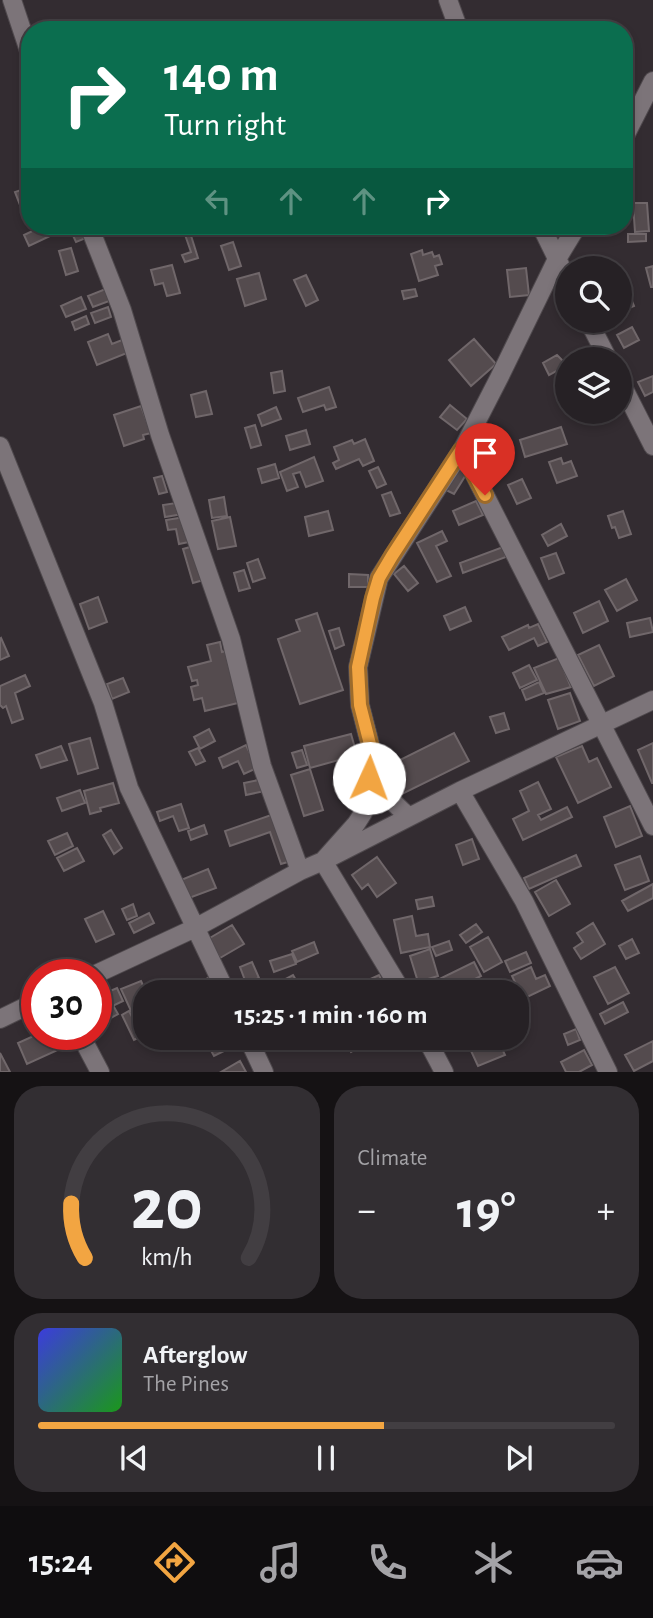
<!DOCTYPE html>
<meta charset="utf-8">
<style>
:root{--surface:#262125;--page:#322e32;--text:#f1f3f6;--muted:#a4a3a7;--line:#423e42;--accent:#f2a542}
body{margin:0;font-family:"Alegreya Sans",sans-serif;background:var(--page);color:var(--text);height:100vh;display:flex;flex-direction:column;font-size:26px;white-space:nowrap}
*{box-sizing:border-box;margin:0}
p{font-size:23px;color:var(--muted)}
.icon{flex:none;width:38px;height:38px;fill:none;stroke:currentColor;stroke-width:2;stroke-linecap:round;stroke-linejoin:round}
.map{position:relative;height:1072px;overflow:hidden}
.panel{display:flex;flex-direction:column;gap:14px;padding:14px;background:#151214;flex:1}
.panel>*{flex:none}
.guide{position:absolute;left:21px;top:21px;width:612px;height:214px;border-radius:28px;box-shadow:0 4px 10px #0003,0 0 0 2px var(--line);background:#0b6e4f;color:#fff;overflow:hidden}
.controls{position:absolute;left:555px;top:256px;display:grid;gap:14px}
.controls a{display:grid;place-items:center;width:77px;height:77px;border-radius:50%;background:var(--surface);box-shadow:0 4px 10px #0003,0 0 0 2px var(--line);font-size:35px}
.speed{position:absolute;left:21px;top:959px;display:flex;gap:14px;font-size:35px;font-weight:700;text-align:center}
.speed>*{display:grid;place-content:center;width:91px;height:91px;border-radius:50%;background:var(--surface);box-shadow:0 4px 10px #0003,0 0 0 2px var(--line);line-height:1}
.speed .limit{border:10px solid #d22;background:#fff;color:#111}
.pin{position:absolute;display:grid;place-items:center;width:60px;height:60px;color:#fff;margin:-72px -30px;border-radius:50% 50% 50% 0;rotate:-45deg;box-shadow:0 0 7px #0007}
.pin .icon{rotate:45deg}
.me{position:absolute;width:77px;margin:-38px;rotate:2deg;stroke-linejoin:round;filter:drop-shadow(0 0 5px #0008)}
.turn{display:flex;align-items:center;gap:24px;height:147px;padding:0 28px;font-size:32px}
.turn .icon{width:91px;height:91px;stroke-width:2.5}
.turn b{display:block;font-size:49px;line-height:60px}
.lanes{display:flex;align-items:center;height:66px;padding:0 28px;background:#0003;justify-content:center;gap:35px;direction:ltr}
.lanes .off{opacity:.35}
.big{font-size:52px;font-weight:600;line-height:1.1}
.panel .card{flex:1;display:flex;flex-direction:column;justify-content:center;gap:10px;min-width:0;padding:0 24px;border-radius:28px;background:var(--page)}
.panel .dial{align-items:center;gap:0}
.dial svg{height:182px;overflow:visible;fill:none;stroke:var(--line);stroke-width:7;stroke-linecap:round;text-anchor:middle}
.dial text{fill:var(--text);stroke:none}
.song{display:flex;align-items:center;gap:21px}
.cover{width:84px;height:84px;border-radius:10px;background:linear-gradient(135deg,hsl(240 70% 55%),hsl(120 70% 35%))}
.played{height:7px;border-radius:4px;background:linear-gradient(90deg,var(--accent) 60%,var(--line) 60%)}
.keys{display:flex;justify-content:space-around;direction:ltr}
.heat{display:flex;justify-content:space-between;align-items:center;font-size:38px;direction:ltr}
.panel .tiles{flex:1;display:grid;gap:14px;grid-template-columns:1fr 1fr}
.card:last-child{grid-column:span 2}
.trip{position:absolute;left:133px;top:980px;width:396px;height:70px;border-radius:28px;background:var(--surface);box-shadow:0 4px 10px #0003,0 0 0 2px var(--line);font-weight:600;line-height:70px;text-align:center}
.tab-bar{display:flex;height:112px;justify-content:space-around;align-items:center;background:#0f0d0f;color:var(--muted)}
.tab-bar .icon{width:49px;height:49px}
.tab-bar .selected{color:var(--accent)}
.tab-bar b{font-size:32px;color:var(--text)}
.map>svg:first-child{display:block}
.building{fill:#544b4e;stroke:#70676a;stroke-width:2}
.lines{fill:none;stroke-linecap:round;stroke-linejoin:round}
.minor-casing{stroke:#4f494d;stroke-width:20}
.minor{stroke:#7c7479;stroke-width:18}
.route-casing{stroke:#9d6b2b;stroke-width:18}
.route{stroke:#f2a542;stroke-width:12}
</style>
<div class="map">
<svg width="653" height="1072" viewBox="0 0 653 1072">
<rect width="100%" height="100%" fill="#332c31"/>
<!-- building -->
<path class="building" d="M30,187V202L20,205L15,192Z
M633,203H647L649,231L635,232Z
M43,226H45L50,236L29,246L24,235Z
M81,226L86,238L76,242L69,227Z
M182,226H188L198,258L185,262L182,255L191,252Z
M492,226H517L493,230Z
M628,234H646V241L628,242Z
M233,242L241,266L229,270L221,246Z
M71,248L78,271L66,275L59,251Z
M422,250L423,255L432,252L434,257L439,255L442,264L435,266L438,275L419,281L411,254Z
M172,265L180,293L167,296L163,283L155,285L151,270Z
M653,266V287H651L646,268Z
M526,268L529,295L510,297L507,270Z
M259,273L266,299L245,306L237,279Z
M306,275L318,300L306,306L294,280Z
M108,288L112,300L93,307L88,296Z
M415,289L417,296L404,299L402,291Z
M630,296L634,306L620,312V300Z
M81,297L86,309L66,317L61,306Z
M108,307L111,317L95,323L91,313Z
M86,316L89,324L75,330L72,322Z
M632,327L639,340L624,348L617,335Z
M108,334L112,344L122,340L127,353L97,365L88,342Z
M474,339L496,364L471,386L449,360Z
M597,346L602,359H589L586,351Z
M557,355L567,365L549,375L543,363Z
M282,371L285,391L274,393L271,373Z
M653,376V392L645,396L638,382Z
M329,387L336,407L326,410L324,405L303,412L298,398Z
M206,391L212,414L196,417L191,395Z
M450,405L467,419L457,430L440,417Z
M141,406L151,433L143,435L144,439L124,446L114,415Z
M276,407L281,419L262,426L258,415Z
M255,425L261,445L251,448L245,428Z
M561,427L567,444L525,457L520,440Z
M306,430L310,444L290,450L286,436Z
M365,439L374,461L363,466L359,459L336,469L333,463L339,460L334,447L352,440L354,444Z
M314,457L323,481L306,487L300,472L293,474L298,487L287,491L280,472Z
M561,458L563,464L571,461L577,476L557,483L549,462Z
M275,464L279,478L262,483L258,469Z
M378,467L386,484L377,488L369,471Z
M456,467L467,473L454,494L444,489Z
M162,476L167,492L159,494L154,478Z
M522,479L531,498L517,504L508,485Z
M391,492L400,513L390,516L382,495Z
M224,497L227,516L212,518L209,500Z
M476,501L483,515L459,525L453,511Z
M176,503L183,514L165,517L163,505Z
M328,511L333,530L309,536L305,517Z
M623,511L631,534L619,538L615,527L612,528L608,516Z
M185,517L189,542L179,544L176,529L168,530L166,520Z
M230,517L236,546L218,549L212,521Z
M561,524L567,536L548,546L542,535Z
M442,531L447,541L436,546L451,576L437,582L417,543Z
M197,545L207,579L193,583L183,549Z
M503,547L506,557L463,573L460,563Z
M556,553L564,573L549,579L541,558Z
M258,559L265,578L253,582L247,563Z
M404,566L418,583L408,591L394,574Z
M244,570L250,588L239,591L234,573Z
M349,574L368,575V587H349Z
M626,579L637,600L617,611L605,590Z
M98,597L107,622L89,629L80,604Z
M599,601L608,621L583,633L574,613Z
M465,607L471,621L450,630L444,616Z
M317,613L343,690L300,704L278,639L300,631L296,620Z
M650,618L653,632L630,637L627,623Z
M538,624L547,642L538,646L534,638L509,650L502,637L528,625L529,628Z
M339,628L344,645L335,649L329,631Z
M1,638L9,656L0,660V639Z
M220,642L222,652L230,650L242,702L205,711L202,698L194,700L191,687L198,685L197,680L192,681L188,667L211,661L207,645Z
M599,645L614,676L594,686L578,655Z
M559,658L571,687L546,694L534,668Z
M529,665L537,680L520,688L513,673Z
M25,675L30,686L15,693L23,719L12,723L6,706L3,708L0,705V686Z
M123,678L129,692L112,699L107,684Z
M539,682L544,693L526,700L522,690Z
M570,693L580,721L558,729L548,700Z
M504,713L509,729L496,733L490,717Z
M209,729L215,741L200,749L194,737Z
M454,733L469,761L402,794L388,766Z
M351,734L357,755L310,768L304,746Z
M90,738L98,768L78,774L69,744Z
M653,743V783H652L638,750Z
M246,745L257,768L244,774L238,761L223,768L219,758Z
M61,746L67,760L41,768L36,755Z
M582,746L589,762L597,758L611,787L578,803L556,757Z
M198,748L205,761L196,765L189,752Z
M302,750L307,765L297,768L292,753Z
M310,769L323,810L304,816L291,775Z
M263,779L265,791L246,795L244,783Z
M538,782L551,809L538,815L541,820L567,807L572,817L523,840L513,819L529,811L520,791Z
M113,783L119,803L100,808L101,811L90,814L84,791Z
M80,790L85,803L62,811L57,798Z
M181,804L189,828L179,831L173,816L160,821L157,812Z
M630,806L642,836L616,847L604,817Z
M274,814L291,861L281,864L270,832L230,846L225,831Z
M204,825L207,834L191,840L188,831Z
M111,830L122,848L114,854L103,835Z
M67,833L73,846L55,855L48,841Z
M472,839L479,859L463,865L456,845Z
M77,848L84,861L64,871L57,858Z
M576,855L581,866L529,889L524,878Z
M640,856L649,881L625,890L615,865Z
M377,857L396,883L377,897L368,884L362,889L352,875Z
M208,869L216,888L189,898L181,880Z
M556,880L570,904L549,916L535,892Z
M653,884V898L628,911L622,901Z
M432,897L434,906L418,909L416,900Z
M133,904L137,916L127,920L122,909Z
M103,911L114,934L96,942L85,919Z
M149,913L154,923L134,933L129,923Z
M412,916L416,936L428,934L430,947L401,953L394,920Z
M593,923L605,944L581,959L574,948L583,942L577,933Z
M476,924L482,932L466,943L460,935Z
M232,925L244,944L220,958L208,939Z
M488,937L502,962L484,972L470,947Z
M632,939L639,953L626,959L619,946Z
M449,941L452,950L436,956L432,947Z
M314,942L318,953L297,962L292,951Z
M430,949L438,976L418,982L410,956Z
M526,952L531,963L510,972L505,961Z
M292,954L296,964L274,972L270,961Z
M252,962L259,978L246,983L240,967Z
M474,962L481,976L449,992H418L417,990Z
M531,967L536,979L545,975L550,986L523,999L512,976Z
M615,967L629,993L608,1004L594,977Z
M293,975L303,992H261Z
M379,975L385,987L374,992H342Z
M212,976L220,992H202L198,983Z
M141,981L146,992L145,998L139,1000L142,1006L131,1011L121,989Z
M476,981L480,990L474,992H457L456,990Z
M117,988L123,1001L96,1014V997Z
M623,1002L628,1012L605,1024L600,1014Z
M114,1007L118,1014L100,1024L97,1016Z
M129,1011L142,1036L134,1040L122,1015Z
M576,1029L580,1040L568,1045L564,1034Z
M38,1034H56L62,1048L27,1064L18,1043Z
M177,1038H199L175,1050L171,1041Z
M204,1038H229L234,1046L214,1056Z
M315,1038H334L335,1039L320,1047Z
M346,1038H373L374,1039L351,1052L343,1039Z
M471,1038H497L505,1055L478,1066L466,1040Z
M653,1041V1061L634,1071L625,1055Z
M584,1050L592,1065L579,1072H566L561,1062Z
M0,1053L10,1072H0Z
M240,1061L246,1072H221Z"/>
<g class="lines">
<!-- minor casing -->
<g class="minor-casing">
<path id="minor" d="M12,0L30,54
M448,0L459,30
M625,136L653,81
M89,226L122,310L160,435L231,639L262,766L300,871
M541,226L567,279
M588,320L608,359
M620,381L653,446
M0,446L103,703L129,788L226,992
M462,450L653,826
M374,763C379,790 389,799 409,817
M460,791L524,901L608,1072
M94,975L195,928L300,871L323,861L356,824L363,813L373,756L360,705L358,667L379,578L462,450L499,378L557,259L577,226
M402,992L323,861L460,791L653,700
M0,1019L37,1001
M80,1034L100,1072
M248,1038L264,1072
M426,1038L444,1072"/>
</g>
<!-- minor -->
<use href="#minor" class="minor"/>
</g>
<g class="lines">
<!-- route casing -->
<g class="route-casing">
<path id="route" d="M369,778L373,756L360,705L358,667L373,598L379,578L392,556L461,450L485,495"/>
</g>
<!-- route -->
<use href="#route" class="route"/>
</g>
</svg>
<div class="controls">
<a><svg class="icon" aria-label="search" viewBox="0 0 24 24"><circle cx="10" cy="10" r="6"/><path d="M15 15l6 6"/></svg></a>
<a><svg class="icon" aria-label="layers" viewBox="0 0 24 24"><path d="M12 4l9 5-9 5-9-5zM3 14l9 5 9-5"/></svg></a>
</div>
<div class="speed"><div class="limit">30</div></div>
<div class="pin" style="left:485px;top:495px;background:#d93025"><svg class="icon" aria-label="arrive" viewBox="0 0 24 24"><path d="M6 21V4h12l-3 4 3 4H6"/></svg></div>
<svg class="me" style="left:369px;top:778px" viewBox="-20 -20 40 40"><circle r="19" fill="#fff"/><path d="M0-13L10 11 0 6-10 11z" fill="#f2a542"/></svg>
<div class="trip">15:25 · 1 min · 160 m</div>
<div class="guide">
<div class="turn"><svg class="icon" aria-label="right" viewBox="0 0 24 24"><path d="M7 20v-9h11M14 6l5 5-5 5"/></svg><div><b>140 m</b>Turn right</div></div>
<div class="lanes"><svg class="icon off" aria-label="left" viewBox="0 0 24 24"><path d="M17 20v-9H6M10 6l-5 5 5 5"/></svg><svg class="icon off" aria-label="ahead" viewBox="0 0 24 24"><path d="M12 20V5M6 11l6-6 6 6"/></svg><svg class="icon off" aria-label="ahead" viewBox="0 0 24 24"><path d="M12 20V5M6 11l6-6 6 6"/></svg><svg class="icon" aria-label="right" viewBox="0 0 24 24"><path d="M7 20v-9h11M14 6l5 5-5 5"/></svg></div>
</div>
</div>
<section class="panel">
<div class="tiles">
<div class="card dial"><svg viewBox="0 0 100 80">
<path d="M14 69A42 42 0 1 1 86 69"/>
<path d="M14 69A42 42 0 0 1 8 45" stroke="#f2a542"/>
<text x="50" y="56" font-size="32" font-weight="700">20</text>
<text x="50" y="72" font-size="11">km/h</text>
</svg></div>
<div class="card"><p>Climate</p>
<div class="heat"><a>−</a><b class="big">19°</b><a>+</a></div>
</div>
<div class="card">
<div class="song"><i class="cover"></i><div><b>Afterglow</b><p>The Pines</p></div></div>
<div class="played"></div>
<div class="keys"><svg class="icon" aria-label="previous" viewBox="0 0 24 24"><path d="M18 5L8 12l10 7zM5 5v14"/></svg><svg class="icon" aria-label="pause" viewBox="0 0 24 24"><path d="M8 5v14M16 5v14"/></svg><svg class="icon" aria-label="next" viewBox="0 0 24 24"><path d="M6 5l10 7-10 7zM19 5v14"/></svg></div>
</div>
</div>
</section>
<nav class="tab-bar">
<b>15:24</b>
<svg class="icon selected" aria-label="directions" viewBox="0 0 24 24"><path d="M12 3l9 9-9 9-9-9zM9 14v-3h6M13 9l2 2-2 2"/></svg>
<svg class="icon" aria-label="music" viewBox="0 0 24 24"><path d="M9 18V5l10-2v13"/><circle cx="6" cy="18" r="3"/><circle cx="16" cy="16" r="3"/></svg>
<svg class="icon" aria-label="phone" viewBox="0 0 24 24"><path d="M5 4h4l2 5-3 2q2 4 5 5l2-3 5 2v4C11 20 4 13 5 4z"/></svg>
<svg class="icon" aria-label="climate" viewBox="0 0 24 24"><path d="M12 3v18M4 7l16 10M4 17L20 7"/></svg>
<svg class="icon" aria-label="car" viewBox="0 0 24 24"><path d="M5 17H2v-5l4-1 3-4h7l3 4 3 1v5h-3M9 17h6M6 11h13"/><circle cx="7" cy="17" r="2"/><circle cx="17" cy="17" r="2"/></svg>
</nav>
